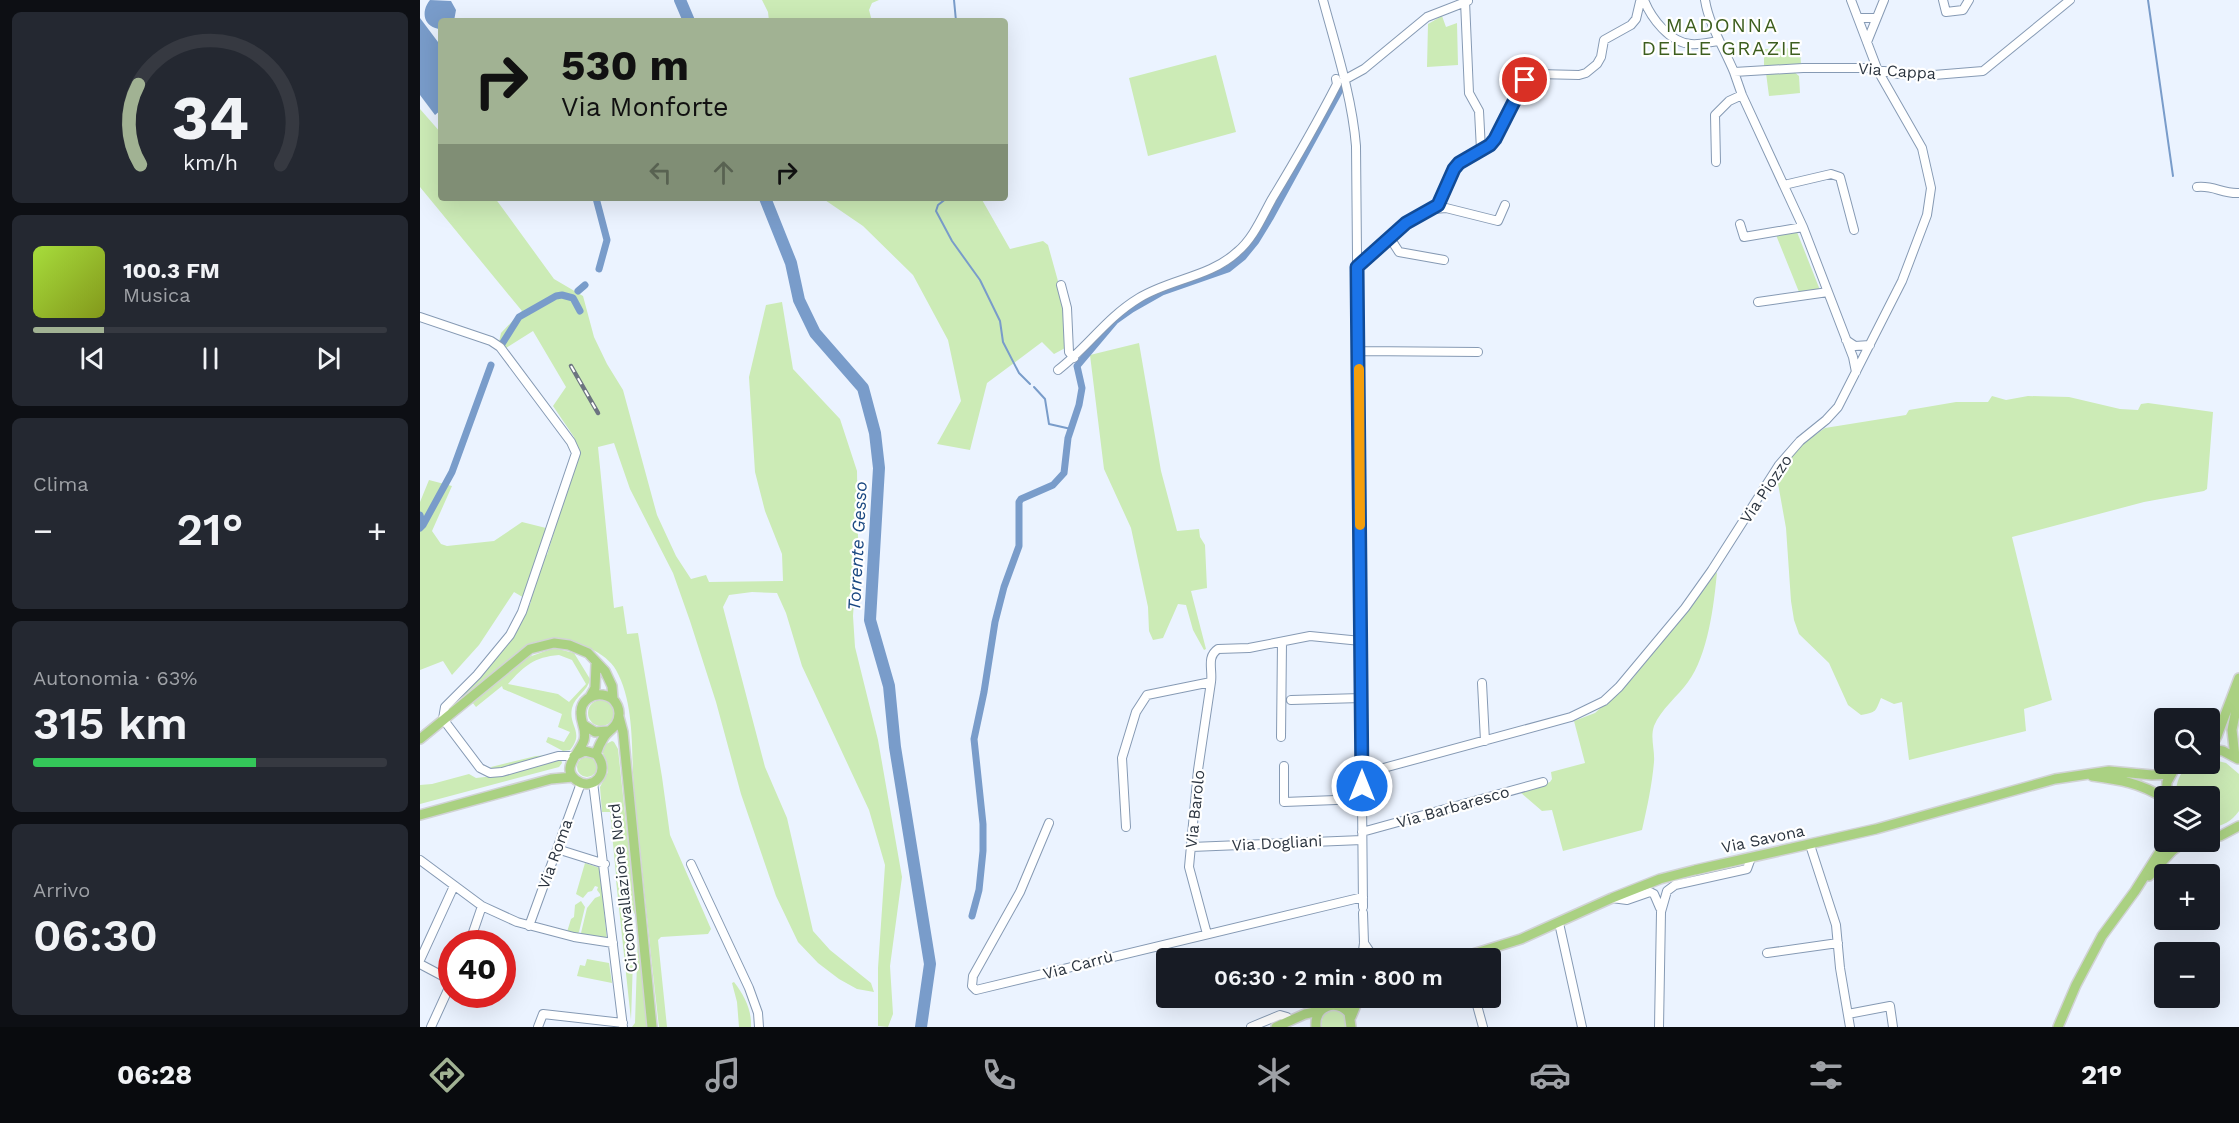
<!DOCTYPE html>
<html lang="it">
<meta charset="utf-8">
<style>
:root{--surface:#171b24;--page:#242831;--text:#f1f3f6;--muted:#9ea1a6;--line:#363941;--accent:#a1b293}
body{margin:0;font-family:"Work Sans",sans-serif;background:var(--page);color:var(--text);height:100vh;display:flex;flex-direction:column;font-size:22px;white-space:nowrap}
*{box-sizing:border-box;margin:0}
p{font-size:20px;color:var(--muted)}
.icon{flex:none;width:33px;height:33px;fill:none;stroke:currentColor;stroke-width:2;stroke-linecap:round;stroke-linejoin:round}
.map{position:relative;flex:1;overflow:hidden}
.drawer{display:flex;flex-direction:column;gap:12px;padding:12px;background:#0d0f14;width:420px}
.drawer>*{flex:none}
.top-card{position:absolute;left:18px;top:18px;width:570px;height:183px;border-radius:6px;box-shadow:0 6px 24px #0002;background:#a1b293;color:#111;overflow:hidden}
.controls{position:absolute;left:1734px;top:708px;display:grid;gap:12px}
.controls a{display:grid;place-items:center;width:66px;height:66px;border-radius:6px;background:var(--surface);box-shadow:0 6px 24px #0002;font-size:30px}
.speed{position:absolute;left:18px;top:930px;display:flex;gap:12px;font-size:30px;font-weight:700;text-align:center}
.speed>*{display:grid;place-content:center;width:78px;height:78px;border-radius:50%;background:var(--surface);box-shadow:0 6px 24px #0002;line-height:1}
.speed .limit{border:9px solid #d22;background:#fff;color:#111}
.pin{position:absolute;display:grid;place-items:center;width:51px;height:51px;color:#fff;margin:-26px;border:3px solid #fff;border-radius:50%;box-shadow:0 2px 6px #0007}
.me{position:absolute;width:66px;margin:-33px;rotate:0deg;stroke-linejoin:round;filter:drop-shadow(0 0 4px #0008)}
.turn{display:flex;align-items:center;gap:21px;height:126px;padding:0 24px;font-size:27px}
.turn .icon{width:78px;height:78px;stroke-width:2.5}
.turn b{display:block;font-size:42px;line-height:51px}
.lanes{display:flex;align-items:center;height:57px;padding:0 24px;background:#0003;justify-content:center;gap:30px;direction:ltr}
.lanes .off{opacity:.35}
.big{font-size:45px;font-weight:600;line-height:1.1}
.drawer .widget{flex:1;display:flex;flex-direction:column;justify-content:center;gap:9px;min-width:0;padding:0 21px;border-radius:9px;background:var(--page)}
.drawer .dial{align-items:center;gap:0}
.dial svg{height:156px;overflow:visible;fill:none;stroke:var(--line);stroke-width:7;stroke-linecap:round;text-anchor:middle}
.dial text{fill:var(--text);stroke:none}
.song{display:flex;align-items:center;gap:18px}
.cover{width:72px;height:72px;border-radius:9px;background:linear-gradient(135deg,hsl(80 70% 55%),hsl(70 70% 35%))}
.played{height:6px;border-radius:3px;background:linear-gradient(90deg,var(--accent) 20%,var(--line) 20%)}
.keys{display:flex;justify-content:space-around;direction:ltr}
.heat{display:flex;justify-content:space-between;align-items:center;font-size:33px;direction:ltr}
.charge{height:9px;border-radius:4px;background:linear-gradient(90deg,#34c759 63%,var(--line) 0)}
.trip{position:absolute;left:736px;top:948px;width:345px;height:60px;border-radius:6px;background:var(--surface);box-shadow:0 6px 24px #0002;font-weight:600;line-height:60px;text-align:center}
.menu{display:flex;height:96px;justify-content:space-around;align-items:center;background:#090b0e;color:var(--muted)}
.menu .icon{width:42px;height:42px}
.menu .selected{color:var(--accent)}
.menu b{font-size:27px;color:var(--text)}
main{display:flex;flex:1;min-height:0}
.map>svg:first-child{display:block}
.green{fill:#ccebb6;fill-rule:evenodd}
.water{fill:#799cca}
.lines{fill:none;stroke-linecap:round;stroke-linejoin:round}
.stream{stroke:#799cca;stroke-width:2}
.canal{stroke:#799cca;stroke-width:7}
.river{stroke:#799cca;stroke-width:12}
.minor-casing{stroke:#869ab4;stroke-width:10}
.major-casing{stroke:#d1d3d5;stroke-width:12}
.minor{stroke:#fff;stroke-width:8}
.major{stroke:#aad182;stroke-width:9}
.rail-casing{stroke:#6c7480;stroke-width:4.5}
.rail{stroke:#fff;stroke-width:2;stroke-dasharray:7;stroke-linecap:butt}
.route-casing{stroke:#114b97;stroke-width:15}
.route{stroke:#1a73e8;stroke-width:10}
.slow{stroke:#f59e0b;stroke-width:10}
.labels{text-anchor:middle;dominant-baseline:central;stroke-width:4.5;stroke-linejoin:round;paint-order:stroke}
.street-label{font-size:16px;fill:#2c3540;stroke:#fff}
.water-label{font-size:18px;font-style:italic;fill:#1a4882;stroke:#fff}
.quarter-label{font-size:20px;letter-spacing:1.5px;fill:#3d5e1e;stroke:#fff}
</style>
<main>
<section class="drawer">
<div class="widget dial"><svg viewBox="0 0 100 80">
<path d="M14 69A42 42 0 1 1 86 69"/>
<path d="M14 69A42 42 0 0 1 13 28" stroke="#a1b293"/>
<text x="50" y="56" font-size="32" font-weight="700">34</text>
<text x="50" y="72" font-size="11">km/h</text>
</svg></div>
<div class="widget">
<div class="song"><i class="cover"></i><div><b>100.3 FM</b><p>Musica</p></div></div>
<div class="played"></div>
<div class="keys"><svg class="icon" aria-label="previous" viewBox="0 0 24 24"><path d="M18 5L8 12l10 7zM5 5v14"/></svg><svg class="icon" aria-label="pause" viewBox="0 0 24 24"><path d="M8 5v14M16 5v14"/></svg><svg class="icon" aria-label="next" viewBox="0 0 24 24"><path d="M6 5l10 7-10 7zM19 5v14"/></svg></div>
</div>
<div class="widget"><p>Clima</p>
<div class="heat"><a>−</a><b class="big">21°</b><a>+</a></div>
</div>
<div class="widget"><p>Autonomia · 63%</p><b class="big">315 km</b><div class="charge"></div></div>
<div class="widget"><p>Arrivo</p><b class="big">06:30</b></div>
</section>
<div class="map">
<svg width="1819" height="1027" viewBox="0 0 1819 1027">
<rect width="100%" height="100%" fill="#ebf3ff"/>
<!-- green -->
<path class="green" d="M342,0H459L452,3L449,10L452,21H349L348,12Z
M1022,16L1026,27L1037,23L1038,65L1007,67L1008,24Z
M1380,48L1381,65L1344,66V49Z
M796,55L816,132L728,156L709,78Z
M1373,71L1379,76L1380,93L1349,96L1346,73Z
M0,109L21,133V198H75L134,279L163,296L174,337L187,364L203,390L237,515L256,556L271,579L286,575L289,582L363,581L362,554L345,511L335,472L329,377L346,305L362,302L373,369L420,419L437,471L438,539L433,616L435,647L458,740L482,877L470,966L473,1014L468,1027L458,1026V968L465,865L449,810L382,666L366,613L357,593L332,592L309,595L303,607L345,767L367,818L393,931L410,950L451,983L454,992L437,989L419,979L398,963L378,942L356,896L321,794L296,702L270,621L253,573L210,489L194,443L178,447L194,608L203,606L207,634L218,633L242,777L250,835L291,929L288,934L241,937L238,940L247,1027H239C230,951 223,876 215,800C210,758 217,708 196,670C186,652 153,638 133,640C101,642 67,679 43,699L40,696L92,637L111,602L94,592L59,645L32,675L23,661L0,670V502L9,480L32,486L12,531L21,544L27,546L74,541L102,522L126,528L118,554L127,555L158,454L154,437L133,406L146,387L113,331L86,348L79,342L81,333L102,311L0,187Z
M402,198H561L590,249L623,241L628,245L646,310L647,347L634,354L622,342L567,383L550,450L517,444L541,401L528,340L493,275L443,226Z
M1377,232L1400,290L1379,292L1356,235Z
M719,343L741,471L757,531L779,529L780,537L785,545L787,588L771,591L786,649L784,650L773,630L766,605L758,604L743,638L733,640L729,631L728,607L711,528L684,469L670,355Z
M1572,396L1586,400L1608,396L1649,397L1700,409L1718,410L1721,404L1728,403L1793,412L1787,489L1784,491L1724,502L1592,537L1632,700L1604,709L1606,731L1489,760L1482,702L1474,704L1461,698C1455,712 1457,712 1441,715L1428,705L1409,663L1379,634L1374,620L1371,601L1366,528L1357,478L1359,470L1382,444L1405,428L1486,415L1489,410L1536,402H1568Z
M1297,572C1294,605 1288,655 1268,682C1258,696 1241,709 1234,726C1230,738 1235,750 1234,762C1232,785 1227,808 1222,830L1143,851L1132,810L1122,811L1100,792L1130,782L1132,779L1131,772L1165,763L1154,721L1175,713L1213,678Z
M134,648L154,653L170,679C168,691 155,696 152,708C148,726 165,732 150,750L143,751L126,742L128,737L144,742L150,732L138,727L142,714L83,689L82,686L56,707L52,702L106,658ZM139,655L152,660L166,684L149,702L138,694L88,684C104,666 114,657 139,655Z
M168 713a13 13 0 1 1 26 0a13 13 0 1 1-26 0Z
M192,741L194,742L198,749L216,917L201,883L196,875L190,812H182L180,787L188,772L187,762L182,751L184,745Z
M132,755L141,759L142,763L139,767L0,804V785L12,784L49,774L56,778L74,776L71,767L116,756Z
M157 767a10 10 0 1 1 20 0a10 10 0 1 1-20 0Z
M1790,759L1806,763L1819,774V811C1812,821 1802,827 1790,827V796H1756C1755,785 1761,766 1774,764C1779,763 1785,764 1790,764Z
M165,863L180,868L187,940L162,935L161,933L167,908L175,898L180,896V894L177,890L178,887L175,886L172,891L168,892L163,898L156,894Z
M196,880C206,892 212,915 214,930L211,1020Z
M161,901L165,907L159,932L157,934L147,932L151,919L154,917L155,905Z
M218,932V933L227,1027H212L215,1023Z
M167,959L189,963L192,983L157,976L160,965L165,966Z
M314,982C324,995 332,1010 331,1027H319L317,1002L312,983Z
M909,1010H917L924,1014L926,1027H901L903,1015Z"/>
<!-- water -->
<path class="water" d="M10,0L31,1L36,10L34,21H21V29C4,28 0,12 10,0Z
M0,18L21,46V110L15,115L0,95Z"/>
<g class="lines">
<!-- stream -->
<path class="stream" d="M534,0L536,21
M1728,0L1753,176
M527,198L518,205L516,211L532,241L560,280L580,321L583,342L599,373L610,384
M614,387L625,399L629,424L651,429"/>
<!-- canal -->
<path class="canal" d="M176,198L187,240L179,269
M158,291L165,285
M82,344L99,317L136,296L142,295L153,298L160,311
M0,515L3,525L0,528
M3,525L32,472L71,365
M552,916L559,890L563,851V824L554,739L564,692L575,622L584,587L599,546V502L601,499L633,485L644,473L648,438L659,405L662,388L657,366L695,321L712,309L742,292L808,269L823,257L836,241L850,218L920,90"/>
<!-- river -->
<path class="river" d="M260,0L269,21
M345,198L371,263L379,300L395,333L443,388L455,433L459,468L450,620L469,686L475,747L510,964L501,1027"/>
<!-- minor casing -->
<g class="minor-casing">
<path id="minor" d="M903,0C916,48 932,97 936,146L943,907
M1224,0C1231,18 1250,43 1271,44C1280,45 1290,42 1299,41
M1285,0C1289,25 1304,48 1314,72L1383,68H1449L1479,74L1514,75L1563,71L1650,0
M1523,0L1526,12L1543,10L1549,0
M1045,1L1049,93L1059,111L1061,150
M1438,18H1456
M1447,42L1464,0
M1314,72L1322,95L1383,227L1433,357L1436,372
M924,80L944,69L1007,17L1048,1
M1296,162L1295,115L1309,101L1322,95
M1364,185L1411,174L1420,177L1434,230
M1777,187C1794,185 1802,194 1819,193
M1014,209L1026,208L1078,221L1085,205
M1320,224L1324,237L1383,227
M970,238L979,252L1024,260
M937,267L986,223L1018,205L1034,169L1039,163L1070,145L1075,139L1105,80L1117,74L1159,75L1166,73L1177,64L1181,57L1184,40L1211,25L1216,19L1220,2L1223,0
M641,285L647,308L649,352L654,358
M1338,302L1408,292
M0,317L71,341L80,347L151,442L156,453L102,612L90,635L57,675L25,707L23,719L60,768L70,773L82,772L138,756H154
M1426,340L1435,346L1450,345
M939,351L1058,352
M638,370C668,347 686,318 719,298C750,279 790,277 817,252C833,239 842,217 852,199C875,161 897,123 917,84L916,79
M1062,683L1065,741
M871,700L941,698
M861,737L862,642
M864,766V802L942,799
M942,772L960,769L1151,717L1184,701L1199,687L1265,608L1292,570L1359,465L1380,441L1406,420L1418,407L1482,281L1507,215L1511,188L1502,148L1458,71L1431,0
M173,782L203,1027
M629,823L600,892L553,976L552,986L556,990L943,897
M706,827L702,758L716,712L727,695L791,682C793,670 786,657 798,649L829,648L890,636L941,641
M942,832L1123,782
M1390,845L1416,925L1420,968L1430,1027
M771,847L942,840
M137,849L185,864
M0,860L62,906L97,922L154,937L193,943
M271,864L329,988L338,1013L339,1027
M1192,898L1207,900L1230,892L1234,894L1240,908
M1139,923L1162,1027
M109,926L161,783
M787,934L769,867L778,770L791,682
M944,943L954,958
M49,944L62,906
M1347,953L1418,943
M942,958L944,943L943,913
M0,960L34,886
M0,964L32,981
M1055,998L1063,1027
M1428,1014L1470,1006L1473,1027
M11,1027L32,981
M118,1027L123,1014L203,1023
M831,1027L860,1015L867,1017L869,1020
M1239,1027L1241,912L1247,891L1255,885L1327,869L1331,858"/>
</g>
<!-- major casing -->
<g class="major-casing">
<path id="major" d="M170,697L175,688L176,664
M199,717L203,732L232,1027
M164,725L175,732L188,731
M0,739L110,649L134,643L149,645L168,653L185,671L192,686L193,699
M1790,749L1797,736L1819,678
M1790,749L1803,751L1818,759
M154,756L165,751L176,754C192,771 173,793 156,780C140,768 160,753 164,740C167,729 160,722 161,712C161,701 172,693 183,695C197,697 203,712 196,724C193,729 187,732 184,737C180,743 178,748 176,754
M1815,757L1812,730L1819,694
M1672,776C1701,780 1720,783 1744,798
M1746,796L1747,782L1757,764
M0,815L131,779L153,777
M1790,837L1800,836L1819,826
M1729,876L1752,851L1764,842
M1040,958L1101,939L1192,898L1240,879L1275,870L1456,829L1635,779L1689,771L1732,775L1750,774
M931,1017L939,998
M856,1027L885,1014L900,1011
M896,1027C894,1007 915,998 929,1013L931,1027
M1638,1027L1656,985L1682,936L1715,891L1746,842"/>
</g>
<!-- minor -->
<use href="#minor" class="minor"/>
<!-- major -->
<use href="#major" class="major"/>
<!-- rail casing -->
<g class="rail-casing">
<path id="rail" d="M151,366L178,413"/>
</g>
<!-- rail -->
<use href="#rail" class="rail"/>
</g>
<g class="lines">
<!-- route casing -->
<g class="route-casing">
<path id="route" d="M942,786L937,267L986,223L1018,205L1034,169L1039,163L1070,145L1075,139L1105,80"/>
</g>
<!-- route -->
<use href="#route" class="route"/>
<!-- slow -->
<path class="slow" d="M939,369L940,525"/>
</g>
<g class="labels">
<!-- street labels -->
<g class="street-label">
<text transform="translate(1477 71) rotate(4)">Via Cappa</text>
<text transform="translate(1346 489) rotate(-56)">Via Piozzo</text>
<text transform="translate(1033 807) rotate(-16)">Via Barbaresco</text>
<text transform="translate(775 809) rotate(-84)">Via Barolo</text>
<text transform="translate(1343 839) rotate(-12)">Via Savona</text>
<text transform="translate(857 843) rotate(-3)">Via Dogliani</text>
<text transform="translate(135 854) rotate(-70)">Via Roma</text>
<text transform="translate(203 888) rotate(-96)">Circonvallazione Nord</text>
<text transform="translate(658 965) rotate(-15)">Via Carrù</text>
</g>
<!-- water labels -->
<g class="water-label">
<text transform="translate(437 546) rotate(-87)">Torrente Gesso</text>
</g>
<!-- quarter labels -->
<g class="quarter-label">
<text x="1302" y="25">MADONNA<tspan x="1302" dy="23">DELLE GRAZIE</tspan></text>
</g>
</g>
</svg>
<div class="controls">
<a><svg class="icon" aria-label="search" viewBox="0 0 24 24"><circle cx="10" cy="10" r="6"/><path d="M15 15l6 6"/></svg></a>
<a><svg class="icon" aria-label="layers" viewBox="0 0 24 24"><path d="M12 4l9 5-9 5-9-5zM3 14l9 5 9-5"/></svg></a>
<a>+</a>
<a>−</a>
</div>
<div class="speed"><div class="limit">40</div></div>
<div class="pin" style="left:1105px;top:80px;background:#d93025"><svg class="icon" aria-label="arrive" viewBox="0 0 24 24"><path d="M6 21V4h12l-3 4 3 4H6"/></svg></div>
<svg class="me" style="left:942px;top:786px" viewBox="-20 -20 40 40"><circle r="17" fill="#1a73e8" stroke="#fff" stroke-width="3"/><path d="M0-11L8 9 0 5-8 9z" fill="#fff"/></svg>
<div class="trip">06:30 · 2 min · 800 m</div>
<div class="top-card">
<div class="turn"><svg class="icon" aria-label="right" viewBox="0 0 24 24"><path d="M7 20v-9h11M14 6l5 5-5 5"/></svg><div><b>530 m</b>Via Monforte</div></div>
<div class="lanes"><svg class="icon off" aria-label="left" viewBox="0 0 24 24"><path d="M17 20v-9H6M10 6l-5 5 5 5"/></svg><svg class="icon off" aria-label="ahead" viewBox="0 0 24 24"><path d="M12 20V5M6 11l6-6 6 6"/></svg><svg class="icon" aria-label="right" viewBox="0 0 24 24"><path d="M7 20v-9h11M14 6l5 5-5 5"/></svg></div>
</div>
</div>
</main>
<nav class="menu">
<b>06:28</b>
<svg class="icon selected" aria-label="directions" viewBox="0 0 24 24"><path d="M12 3l9 9-9 9-9-9zM9 14v-3h6M13 9l2 2-2 2"/></svg>
<svg class="icon" aria-label="music" viewBox="0 0 24 24"><path d="M9 18V5l10-2v13"/><circle cx="6" cy="18" r="3"/><circle cx="16" cy="16" r="3"/></svg>
<svg class="icon" aria-label="phone" viewBox="0 0 24 24"><path d="M5 4h4l2 5-3 2q2 4 5 5l2-3 5 2v4C11 20 4 13 5 4z"/></svg>
<svg class="icon" aria-label="climate" viewBox="0 0 24 24"><path d="M12 3v18M4 7l16 10M4 17L20 7"/></svg>
<svg class="icon" aria-label="car" viewBox="0 0 24 24"><path d="M5 17H2v-5l4-1 3-4h7l3 4 3 1v5h-3M9 17h6M6 11h13"/><circle cx="7" cy="17" r="2"/><circle cx="17" cy="17" r="2"/></svg>
<svg class="icon" aria-label="filters" viewBox="0 0 24 24"><path d="M4 7h16M4 17h16"/><circle cx="9" cy="7" r="2"/><circle cx="15" cy="17" r="2"/></svg>
<b>21°</b>
</nav>
